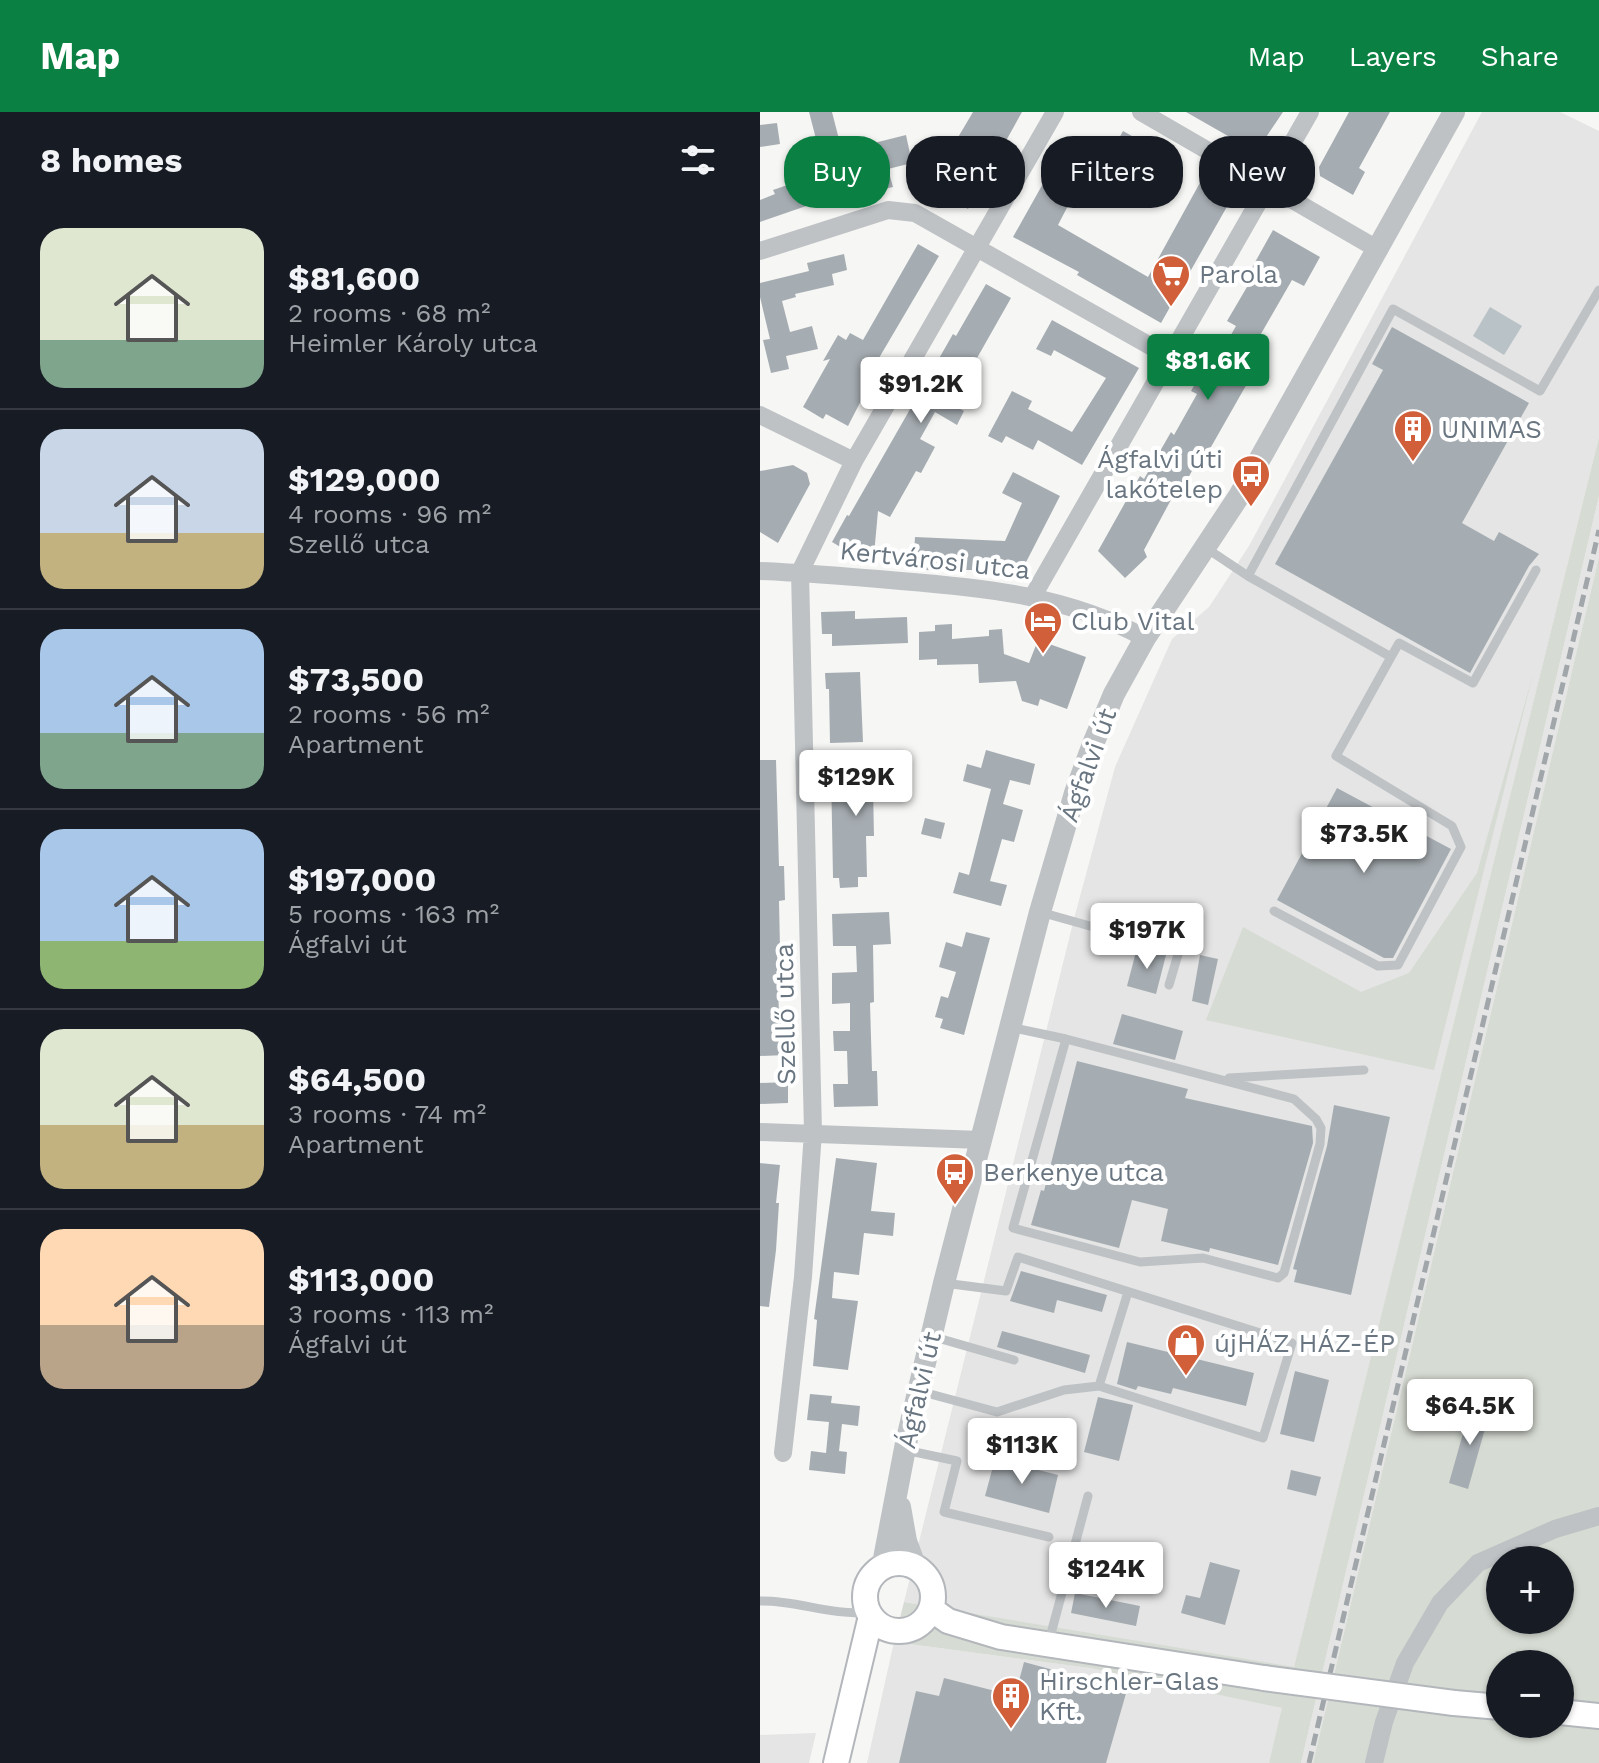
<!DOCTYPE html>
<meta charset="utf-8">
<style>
:root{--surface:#171b24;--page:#242831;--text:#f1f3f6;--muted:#9ea1a6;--line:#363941;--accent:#0b8043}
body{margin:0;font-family:"Work Sans",sans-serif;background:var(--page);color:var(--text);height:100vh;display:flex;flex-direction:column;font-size:30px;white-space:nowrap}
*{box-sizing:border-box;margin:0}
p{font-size:26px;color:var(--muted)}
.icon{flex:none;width:44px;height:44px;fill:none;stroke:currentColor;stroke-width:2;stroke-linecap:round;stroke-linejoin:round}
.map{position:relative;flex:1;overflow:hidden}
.drawer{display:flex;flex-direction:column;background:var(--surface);width:760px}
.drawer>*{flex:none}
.guide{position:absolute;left:24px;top:24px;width:694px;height:72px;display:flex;gap:16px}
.fabs{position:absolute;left:726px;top:1434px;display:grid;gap:16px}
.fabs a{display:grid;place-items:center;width:88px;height:88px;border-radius:50%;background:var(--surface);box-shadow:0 2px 6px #0004;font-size:40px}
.price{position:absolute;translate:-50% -68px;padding:0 18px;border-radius:8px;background:#fff;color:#222;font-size:26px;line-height:52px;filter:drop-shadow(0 2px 4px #0008)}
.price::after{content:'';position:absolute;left:50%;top:48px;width:24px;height:18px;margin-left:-12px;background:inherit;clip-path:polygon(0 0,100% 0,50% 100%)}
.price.active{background:var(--accent);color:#fff}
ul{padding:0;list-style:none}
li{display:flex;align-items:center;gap:24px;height:200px;padding:0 40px}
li+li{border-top:2px solid var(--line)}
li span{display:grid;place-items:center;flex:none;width:224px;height:160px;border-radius:24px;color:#555}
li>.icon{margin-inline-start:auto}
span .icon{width:96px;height:96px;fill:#fffc;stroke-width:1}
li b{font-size:34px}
h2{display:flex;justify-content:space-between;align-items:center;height:96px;padding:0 40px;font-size:34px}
.chip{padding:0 28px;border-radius:32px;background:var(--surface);box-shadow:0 2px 6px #0004;font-size:28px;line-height:72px}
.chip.active{background:var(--accent);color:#fff}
header{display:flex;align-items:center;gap:48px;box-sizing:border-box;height:112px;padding:0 40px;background:var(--accent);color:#fff}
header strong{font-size:38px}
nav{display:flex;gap:44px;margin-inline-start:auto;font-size:28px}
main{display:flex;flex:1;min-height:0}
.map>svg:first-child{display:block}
</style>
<header>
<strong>Map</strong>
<nav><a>Map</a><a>Layers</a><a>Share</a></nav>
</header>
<main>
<section class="drawer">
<h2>8 homes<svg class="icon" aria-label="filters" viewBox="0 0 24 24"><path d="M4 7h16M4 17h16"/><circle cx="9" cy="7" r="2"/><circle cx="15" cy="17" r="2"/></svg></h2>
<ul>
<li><span style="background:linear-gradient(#dfe7d0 70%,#7fa58c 0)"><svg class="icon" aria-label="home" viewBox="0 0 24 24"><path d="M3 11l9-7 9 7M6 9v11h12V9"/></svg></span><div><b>$81,600</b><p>2 rooms · 68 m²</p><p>Heimler Károly utca</p></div></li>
<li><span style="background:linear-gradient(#c9d6e8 65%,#c2b280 0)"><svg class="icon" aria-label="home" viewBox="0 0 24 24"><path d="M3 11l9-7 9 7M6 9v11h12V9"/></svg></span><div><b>$129,000</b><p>4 rooms · 96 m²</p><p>Szellő utca</p></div></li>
<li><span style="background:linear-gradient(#a9c7e8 65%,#7fa58c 0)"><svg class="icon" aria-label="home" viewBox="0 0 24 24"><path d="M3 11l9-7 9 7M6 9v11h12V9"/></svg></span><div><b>$73,500</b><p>2 rooms · 56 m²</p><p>Apartment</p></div></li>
<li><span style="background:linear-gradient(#a9c7e8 70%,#8fb573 0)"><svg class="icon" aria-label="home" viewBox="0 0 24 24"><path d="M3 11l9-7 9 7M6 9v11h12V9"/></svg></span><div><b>$197,000</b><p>5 rooms · 163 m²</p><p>Ágfalvi út</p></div></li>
<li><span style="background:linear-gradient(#dfe7d0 60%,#c2b280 0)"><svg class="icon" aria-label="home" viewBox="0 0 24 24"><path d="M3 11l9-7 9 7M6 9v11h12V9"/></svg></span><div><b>$64,500</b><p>3 rooms · 74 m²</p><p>Apartment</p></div></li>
<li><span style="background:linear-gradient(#ffd9b3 60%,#b9a48a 0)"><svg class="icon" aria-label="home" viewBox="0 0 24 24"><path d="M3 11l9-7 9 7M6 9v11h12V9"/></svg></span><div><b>$113,000</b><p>3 rooms · 113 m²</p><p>Ágfalvi út</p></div></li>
</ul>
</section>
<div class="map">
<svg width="839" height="1651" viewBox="0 0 839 1651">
<rect width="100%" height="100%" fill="#f6f6f4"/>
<path fill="#e4e5e4" d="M 722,0 L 800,0 L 839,19 L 839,325 L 534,1556 L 144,1490 L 315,803 L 355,655 L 412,527 L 449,495 L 489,434 Z
M 839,384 L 839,445 L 553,1651 L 541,1651 Z
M 134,1530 L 330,1556 L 523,1596 L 509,1651 L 107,1651 Z
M 56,1621 L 49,1651 L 0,1651 L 0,1623 Z"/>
<path fill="#d6dbd3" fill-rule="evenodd" d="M 839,325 L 839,384 L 541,1651 L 509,1651 L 522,1596 L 330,1556 L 134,1530 L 144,1490 L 534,1555 Z
M 839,445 L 839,1651 L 553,1651 ZM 740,1448 L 800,1448 L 800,1508 L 740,1508 ZM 740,1552 L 800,1552 L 800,1612 L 740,1612 Z
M 773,562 L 674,958 L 446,908 L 483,815 L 601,880 L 649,861 L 717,761 Z"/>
<path fill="#b9c2c7" d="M 730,195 L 762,214 L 744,243 L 713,224 Z"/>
<path fill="#a6adb2" d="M 49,0 L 72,0 L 82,39 L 146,23 L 152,51 L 128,57 L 133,75 L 52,92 L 0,110 L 0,88 L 15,82 L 13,78 L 59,62 L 55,47 L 61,46 Z
M 213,0 L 262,0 L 208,97 L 175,78 L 187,57 L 199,64 L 215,37 L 197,27 Z
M 426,0 L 523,0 L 496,40 Z
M 589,0 L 630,0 L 599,56 L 605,60 L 593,83 L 560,64 L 559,55 Z
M 17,11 L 20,32 L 0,35 L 0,13 Z
M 363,19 L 422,52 L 403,86 L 344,53 Z
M 299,43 L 327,57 L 298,113 L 388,165 L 442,67 L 473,84 L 401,211 L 317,163 L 319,160 L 253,125 Z
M 513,118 L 560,145 L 544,174 L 532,168 L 498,227 L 509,233 L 447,342 L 443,339 L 417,386 L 413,384 L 384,438 L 387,445 L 365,466 L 338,439 L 380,364 L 384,367 L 411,320 L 414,323 L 437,282 L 431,279 L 445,254 L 451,258 L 476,214 L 467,209 L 494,163 L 489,161 Z
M 158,132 L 179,144 L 119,246 L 122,248 L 88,314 L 66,302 L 63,307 L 43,295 L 70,247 L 63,249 L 78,223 L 86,228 L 90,221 L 103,228 Z
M 84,142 L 87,158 L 72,162 L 74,173 L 35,182 L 36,185 L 22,189 L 30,220 L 52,214 L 58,237 L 26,244 L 29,257 L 11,261 L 3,228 L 10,227 L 0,185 L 0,171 L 49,159 L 47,151 Z
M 226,172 L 251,186 L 191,292 L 204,299 L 197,313 L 175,300 L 160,327 L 175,335 L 161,361 L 156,359 L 130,405 L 118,399 L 114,443 L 92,442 L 72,430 L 87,403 L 89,404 L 193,222 L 196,224 Z
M 292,208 L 379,256 L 322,353 L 278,328 L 273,338 L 246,324 L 242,331 L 228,324 L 252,279 L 272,289 L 268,297 L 312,320 L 346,266 L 294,238 L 291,244 L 276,237 Z
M 632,215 L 769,291 L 702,411 L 734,429 L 739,420 L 779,442 L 769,454 L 710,561 L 515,452 L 623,258 L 612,252 Z
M 33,353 L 47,361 L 50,372 L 18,431 L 0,420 L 0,359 Z
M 253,360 L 300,384 L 262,458 L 153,458 L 155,425 L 245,429 L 262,391 L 242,381 Z
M 95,499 L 95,507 L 147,505 L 148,531 L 72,534 L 72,522 L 62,522 L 61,500 Z
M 192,512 L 192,527 L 229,524 L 229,518 L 242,517 L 244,542 L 269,551 L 278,528 L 326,545 L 307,597 L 280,587 L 278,594 L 262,589 L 256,569 L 219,571 L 218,552 L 177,553 L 177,547 L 159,548 L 159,520 L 175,519 L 175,513 Z
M 100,560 L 103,630 L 70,631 L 69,577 L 66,577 L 65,561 Z
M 226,638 L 275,652 L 270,673 L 250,668 L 243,692 L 263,698 L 254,730 L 242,727 L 230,769 L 247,773 L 241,794 L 193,781 L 199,760 L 209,763 L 231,677 L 203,669 L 207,652 L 221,656 Z
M 0,648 L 16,648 L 19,754 L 24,754 L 25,788 L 19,789 L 20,837 L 17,837 L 19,905 L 26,905 L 27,943 L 0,944 Z
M 141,656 L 142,676 L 113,677 L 114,724 L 106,724 L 107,765 L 98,765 L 98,775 L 80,776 L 79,766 L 73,766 L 71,658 Z
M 577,676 L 691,737 L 633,846 L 624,846 L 517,788 Z
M 165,706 L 185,711 L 181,727 L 161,722 Z
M 129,800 L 131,832 L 113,833 L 114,890 L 110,891 L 112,959 L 117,959 L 118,994 L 74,995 L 73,972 L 88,972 L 87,939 L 74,939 L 73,919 L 90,919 L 90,891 L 72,892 L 72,861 L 97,860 L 96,834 L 73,834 L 72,802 Z
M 206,820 L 230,826 L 204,923 L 180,916 L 183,907 L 175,905 L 181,884 L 188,886 L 196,860 L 179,855 L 186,830 L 202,835 Z
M 377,836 L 406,843 L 396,882 L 367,874 Z
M 440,843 L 458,847 L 448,893 L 432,889 Z
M 362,902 L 423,919 L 415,948 L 353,932 Z
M 317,949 L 428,977 L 425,986 L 552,1014 L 553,1031 L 518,1153 L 450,1136 L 449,1140 L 401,1129 L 408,1097 L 372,1088 L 359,1136 L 271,1113 L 281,1078 L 284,1079 Z
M 28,970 L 28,991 L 0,992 L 0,971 Z
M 574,993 L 630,1005 L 591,1183 L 534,1170 L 537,1158 L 533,1157 L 567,1034 Z
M 76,1046 L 117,1051 L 111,1099 L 135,1101 L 133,1124 L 104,1121 L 99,1163 L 74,1160 L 72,1186 L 98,1189 L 88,1258 L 53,1254 L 57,1208 L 54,1207 Z
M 0,1051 L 20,1053 L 16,1091 L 19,1091 L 16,1138 L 9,1195 L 0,1194 Z
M 261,1159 L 347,1183 L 342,1200 L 297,1188 L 294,1201 L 250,1189 Z
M 242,1219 L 330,1243 L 325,1261 L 237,1235 Z
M 367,1230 L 494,1261 L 486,1294 L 413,1276 L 411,1282 L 378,1274 L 376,1278 L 357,1272 Z
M 535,1259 L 569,1268 L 554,1330 L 520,1322 Z
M 50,1282 L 72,1284 L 71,1291 L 100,1294 L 98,1314 L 82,1312 L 79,1339 L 87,1340 L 85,1362 L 49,1358 L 51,1339 L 66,1341 L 69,1310 L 47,1308 Z
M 338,1285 L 373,1293 L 359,1349 L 324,1340 Z
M 711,1293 L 730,1299 L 708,1377 L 689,1371 Z
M 235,1347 L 298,1363 L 289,1401 L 225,1384 Z
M 531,1358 L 561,1365 L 556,1384 L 527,1377 Z
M 450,1450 L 480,1458 L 465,1513 L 421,1501 L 426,1483 L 440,1486 Z
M 315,1481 L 380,1494 L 376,1514 L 311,1501 Z
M 264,1550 L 367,1578 L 346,1651 L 139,1651 L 156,1579 L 179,1584 L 184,1566 L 255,1584 Z"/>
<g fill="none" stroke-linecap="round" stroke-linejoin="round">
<defs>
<path id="secondary" d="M105 1485a34 34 0 1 1 68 0a34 34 0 1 1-68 0Z
M 171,1497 L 188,1509 L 241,1525 L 504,1566
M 694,1591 L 740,1595
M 800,1600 L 839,1604
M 76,1651 L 111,1504"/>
</defs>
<use href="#secondary" stroke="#b3b7bb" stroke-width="28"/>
<path stroke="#bec2c5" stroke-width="9" d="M 446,436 L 488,464 L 631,545 L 639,531 L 713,571 L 776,458
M 488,464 L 633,197 L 780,279 L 839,178
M 514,799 L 618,854 L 638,853 L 701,735 L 692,714 L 576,644 L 631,545
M 280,800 L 419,839 L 409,873
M 250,915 L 306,927 L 534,987 L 556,1007 L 561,1016 L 560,1032 L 524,1161 L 518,1166 L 443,1146 L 380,1150 L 253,1116 L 306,927
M 469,966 L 604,958
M 171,1224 L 254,1248
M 339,1274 L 368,1180
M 159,1279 L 237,1300 L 304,1278 L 339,1274 L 503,1326 L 532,1231 L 258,1145 L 246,1179 L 184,1171
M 145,1338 L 197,1349 L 184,1400 L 289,1425
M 0,1489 C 37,1488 71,1504 108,1500
M 289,1529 L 328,1384"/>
<path stroke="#bec2c5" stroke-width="18" d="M 381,0 L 619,138
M 0,139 L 128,98 L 155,101 L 408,244
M 0,303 L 94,349
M 0,459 C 47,461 94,465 141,469 C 227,476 309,484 385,526
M 273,484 L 550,0
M 0,1020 L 221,1028
M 23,1341 L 43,1165 L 53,1020 L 40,460 L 94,349 L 295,0
M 614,1651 L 624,1610 L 645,1551 L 680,1491 L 718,1451 L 795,1417 L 839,1404"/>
<path stroke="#bec2c5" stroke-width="22" d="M 140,1395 L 146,1429 L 156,1456
M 122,1457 L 146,1331 L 184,1171 L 280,800 L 315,681 L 333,632 L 354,582 L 385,526 L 479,384 L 694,0"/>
<use href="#secondary" stroke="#fff" stroke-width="24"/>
<path stroke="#a0a6aa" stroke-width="5" stroke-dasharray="12 6" stroke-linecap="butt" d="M 549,1651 L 839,418"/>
<defs>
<path id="secondary-bridge" d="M 504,1566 L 694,1591"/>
</defs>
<use href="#secondary-bridge" stroke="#b3b7bb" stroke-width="28" stroke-linecap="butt"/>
<use href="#secondary-bridge" stroke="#fff" stroke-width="24"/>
</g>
<defs>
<symbol id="supermarket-pin" viewBox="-11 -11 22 30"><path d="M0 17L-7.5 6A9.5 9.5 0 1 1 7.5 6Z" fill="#d05f3a" stroke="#fff"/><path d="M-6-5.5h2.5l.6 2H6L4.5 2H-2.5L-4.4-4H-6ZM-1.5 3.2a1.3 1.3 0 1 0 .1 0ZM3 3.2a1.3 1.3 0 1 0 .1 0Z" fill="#fff"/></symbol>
<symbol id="building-pin" viewBox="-11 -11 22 30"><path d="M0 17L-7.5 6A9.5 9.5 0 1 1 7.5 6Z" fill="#d05f3a" stroke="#fff"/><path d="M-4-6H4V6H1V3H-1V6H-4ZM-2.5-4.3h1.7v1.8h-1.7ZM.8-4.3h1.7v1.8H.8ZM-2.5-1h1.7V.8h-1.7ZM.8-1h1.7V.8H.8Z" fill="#fff"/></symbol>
<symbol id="bus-pin" viewBox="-11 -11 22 30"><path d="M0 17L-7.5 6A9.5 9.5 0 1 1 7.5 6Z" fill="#d05f3a" stroke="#fff"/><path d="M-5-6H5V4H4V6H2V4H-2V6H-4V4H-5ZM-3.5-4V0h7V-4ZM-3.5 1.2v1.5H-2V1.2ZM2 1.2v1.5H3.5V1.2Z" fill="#fff"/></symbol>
<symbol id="hotel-pin" viewBox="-11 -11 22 30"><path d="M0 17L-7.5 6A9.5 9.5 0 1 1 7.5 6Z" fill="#d05f3a" stroke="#fff"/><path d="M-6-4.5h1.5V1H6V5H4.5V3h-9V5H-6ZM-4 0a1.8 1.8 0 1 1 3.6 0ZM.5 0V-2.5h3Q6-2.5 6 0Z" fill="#fff"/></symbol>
<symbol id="shop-pin" viewBox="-11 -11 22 30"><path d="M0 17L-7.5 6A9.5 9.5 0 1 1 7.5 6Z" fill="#d05f3a" stroke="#fff"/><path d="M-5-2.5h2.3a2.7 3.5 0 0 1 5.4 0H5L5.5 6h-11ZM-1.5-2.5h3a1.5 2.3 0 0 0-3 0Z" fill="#fff"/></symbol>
</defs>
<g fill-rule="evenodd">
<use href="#supermarket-pin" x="389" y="140" width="44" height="60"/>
<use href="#building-pin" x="631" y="295" width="44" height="60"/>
<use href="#bus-pin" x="469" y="340" width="44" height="60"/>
<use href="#hotel-pin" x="261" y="487" width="44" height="60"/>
<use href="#bus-pin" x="173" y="1038" width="44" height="60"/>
<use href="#shop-pin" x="404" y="1209" width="44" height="60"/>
<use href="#building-pin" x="229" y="1562" width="44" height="60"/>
</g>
<g text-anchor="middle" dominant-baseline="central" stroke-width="8" stroke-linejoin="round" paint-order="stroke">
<g font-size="26" fill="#697681" stroke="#fff" text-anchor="start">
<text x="439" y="162">Parola</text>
<text x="681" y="317">UNIMAS</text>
<text x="463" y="347" text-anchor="end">Ágfalvi úti<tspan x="463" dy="30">lakótelep</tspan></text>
<text x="311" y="509">Club Vital</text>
<text x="223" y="1060">Berkenye utca</text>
<text x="454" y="1231">újHÁZ HÁZ-ÉP</text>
<text x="279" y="1569">Hirschler-Glas<tspan x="279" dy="30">Kft.</tspan></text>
</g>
<g font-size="26" fill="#697681" stroke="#fff">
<text transform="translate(175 448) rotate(6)">Kertvárosi utca</text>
<text transform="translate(328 653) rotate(-70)">Ágfalvi út</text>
<text transform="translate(25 902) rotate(-91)">Szellő utca</text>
<text transform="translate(159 1278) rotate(-77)">Ágfalvi út</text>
</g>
</g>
</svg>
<div class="fabs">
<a>+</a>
<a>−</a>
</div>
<b class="price active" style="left:448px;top:290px">$81.6K</b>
<b class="price" style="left:161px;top:313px">$91.2K</b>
<b class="price" style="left:96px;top:706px">$129K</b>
<b class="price" style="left:604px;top:763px">$73.5K</b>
<b class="price" style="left:387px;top:859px">$197K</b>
<b class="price" style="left:710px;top:1335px">$64.5K</b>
<b class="price" style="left:262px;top:1374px">$113K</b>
<b class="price" style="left:346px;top:1498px">$124K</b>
<div class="guide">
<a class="chip active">Buy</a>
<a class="chip">Rent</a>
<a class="chip">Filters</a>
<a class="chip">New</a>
</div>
</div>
</main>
